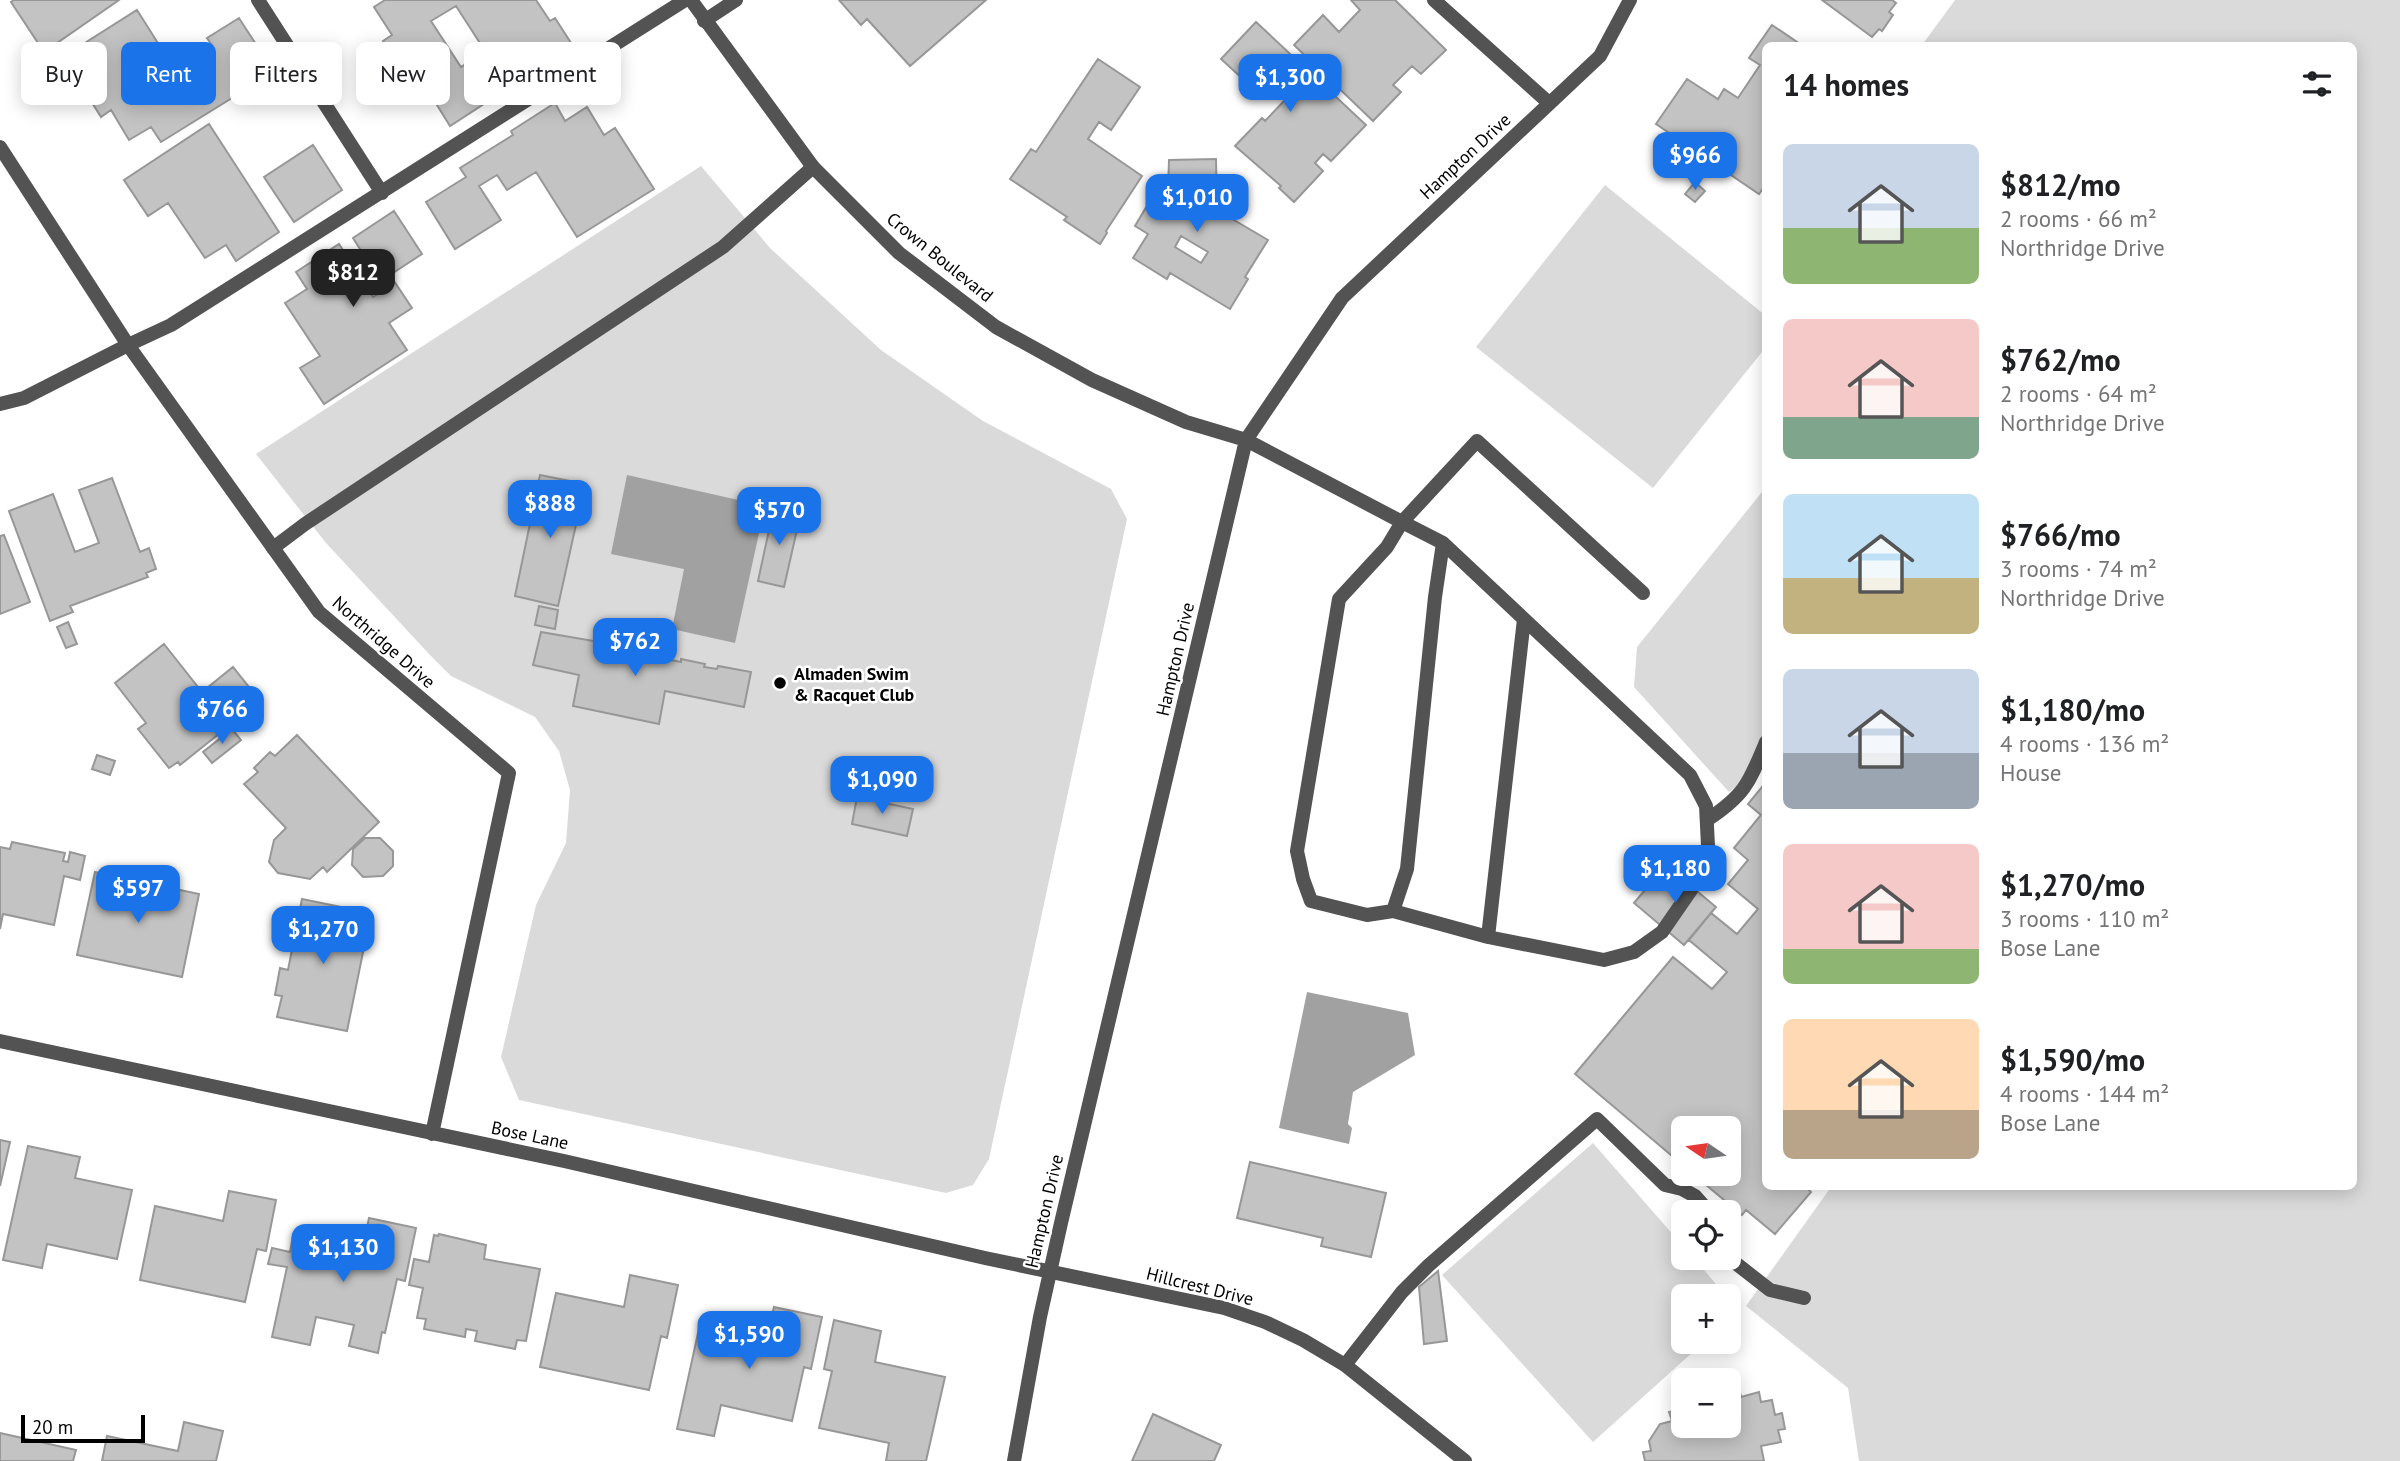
<!DOCTYPE html>
<meta charset="utf-8">
<style>
:root{--surface:#fff;--page:#f6f6f6;--text:#202124;--muted:#757577;--accent:#1a73e8}
body{margin:0;font-family:"PT Sans",sans-serif;background:var(--page);color:var(--text);height:100vh;display:flex;flex-direction:column;font-size:26px;white-space:nowrap}
*{box-sizing:border-box;margin:0}
p{font-size:23px;color:var(--muted)}
.icon{flex:none;width:38px;height:38px;fill:none;stroke:currentColor;stroke-width:2;stroke-linecap:round;stroke-linejoin:round}
.map{position:relative;flex:1;overflow:hidden}
.side{position:absolute;left:1762px;top:42px;width:595px;height:1148px;display:flex;flex-direction:column;background:var(--surface);border-radius:10px;box-shadow:0 4px 18px #0003}
.side>*{flex:none}
.top-card{position:absolute;left:21px;top:42px;width:665px;height:63px;display:flex;gap:14px}
.needle{width:46px;rotate:283deg}
.buttons{position:absolute;left:1671px;top:1116px;display:grid;gap:14px}
.buttons a{display:grid;place-items:center;width:70px;height:70px;border-radius:10px;background:var(--surface);box-shadow:0 4px 18px #0003;font-size:35px}
.scale{position:absolute;left:21px;bottom:18px;width:124px;box-sizing:border-box;padding-left:7px;border:4px solid #000;border-top:0;font-size:19px;line-height:24px;white-space:nowrap;color:#000;-webkit-text-stroke:5px #fff;paint-order:stroke}
.price{position:absolute;translate:-50% -60px;padding:0 16px;border-radius:14px;background:var(--accent);color:#fff;font-size:23px;line-height:46px;filter:drop-shadow(0 2px 4px #0008)}
.price::after{content:'';position:absolute;left:50%;top:42px;width:21px;height:16px;margin-left:-10px;background:inherit;clip-path:polygon(0 0,100% 0,50% 100%)}
.price.on{background:#222;color:#fff}
ul{padding:0;list-style:none}
li{display:flex;align-items:center;gap:21px;height:175px;padding:0 21px}
li span{display:grid;place-items:center;flex:none;width:196px;height:140px;border-radius:10px;color:#555}
li>.icon{margin-inline-start:auto}
span .icon{width:84px;height:84px;fill:#fffc;stroke-width:1}
li b{font-size:30px}
h2{display:flex;justify-content:space-between;align-items:center;height:84px;padding:0 21px;font-size:30px}
.tag{padding:0 24px;border-radius:10px;background:var(--surface);box-shadow:0 4px 18px #0003;font-size:24px;line-height:63px}
.tag.on{background:var(--accent);color:#fff}
.map>svg:first-child{display:block}
</style>
<div class="map">
<svg width="2400" height="1461" viewBox="0 0 2400 1461">
<rect width="100%" height="100%" fill="#fff"/>
<path fill="#dadada" d="M 1955,0 L 2400,0 L 2400,1461 L 1859,1461 L 1848,1388 L 1746,1306 L 1831,1187 L 2354,1186 L 2354,46 L 1922,45 Z
M 701,166 L 770,248 L 881,350 L 983,421 L 1111,489 L 1127,519 L 989,1159 L 973,1185 L 946,1193 L 519,1100 L 501,1057 L 536,905 L 566,843 L 570,790 L 559,751 L 535,717 L 451,676 L 430,655 L 326,543 L 256,454 Z
M 1605,185 L 1766,316 L 1766,347 L 1653,488 L 1476,347 Z
M 1766,487 L 1766,764 L 1729,792 L 1634,687 L 1637,647 Z
M 1593,1143 L 1683,1246 L 1684,1258 L 1694,1258 L 1727,1297 L 1684,1297 L 1684,1342 L 1704,1342 L 1593,1442 L 1442,1275 Z"/>
<path fill="#a1a1a1" d="M 627,475 L 765,506 L 735,643 L 672,629 L 684,569 L 611,554 Z
M 1307,992 L 1408,1013 L 1415,1055 L 1353,1092 L 1348,1124 L 1352,1128 L 1349,1144 L 1279,1128 Z"/>
<path fill="#c3c3c3" stroke="#979797" stroke-width="2" fill-rule="evenodd" d="M 14,0 L 119,0 L 44,52 L 11,2 Z
M 385,0 L 536,0 L 550,21 L 555,18 L 573,46 L 450,126 L 432,97 L 422,103 L 383,41 L 392,35 L 374,7 ZM 456,6 L 485,51 L 461,67 L 431,21 Z
M 839,0 L 986,0 L 910,66 L 867,19 L 861,25 Z
M 1351,0 L 1395,0 L 1446,50 L 1421,74 L 1412,66 L 1393,85 L 1401,92 L 1373,121 L 1294,45 L 1323,15 L 1339,32 L 1360,10 Z
M 1822,0 L 1892,0 L 1896,3 L 1889,12 L 1893,15 L 1882,31 L 1879,29 L 1872,37 Z
M 137,10 L 168,59 L 185,49 L 197,52 L 211,44 L 207,38 L 239,18 L 274,72 L 161,142 L 151,127 L 129,140 L 111,110 L 101,117 L 81,85 L 87,81 L 69,53 Z
M 1256,22 L 1366,125 L 1331,161 L 1323,154 L 1315,163 L 1323,171 L 1294,202 L 1279,188 L 1281,186 L 1235,146 L 1262,118 L 1265,121 L 1285,100 L 1266,81 L 1256,91 L 1221,59 Z
M 1772,25 L 1803,46 L 1766,46 L 1766,184 L 1759,194 L 1656,124 L 1687,79 L 1718,99 L 1724,89 L 1738,98 L 1760,65 L 1749,58 Z
M 1098,59 L 1140,87 L 1111,130 L 1099,122 L 1088,139 L 1142,176 L 1106,231 L 1107,233 L 1100,244 L 1064,220 L 1067,217 L 1010,179 L 1031,149 L 1036,152 Z
M 555,103 L 565,121 L 587,107 L 604,135 L 615,128 L 654,189 L 577,237 L 536,172 L 507,190 L 497,175 L 479,186 L 501,220 L 455,249 L 426,202 L 466,177 L 460,168 L 513,135 L 511,131 Z
M 209,124 L 279,232 L 236,261 L 226,245 L 205,258 L 168,203 L 148,216 L 124,180 Z
M 313,145 L 342,190 L 294,222 L 264,177 Z
M 1216,159 L 1217,210 L 1268,240 L 1245,277 L 1248,279 L 1230,309 L 1170,273 L 1167,279 L 1133,258 L 1148,234 L 1135,226 L 1160,184 L 1168,189 L 1169,160 ZM 1181,236 L 1208,252 L 1201,263 L 1175,247 Z
M 1695,182 L 1705,191 L 1695,202 L 1685,194 Z
M 394,211 L 422,254 L 390,275 L 412,308 L 389,323 L 407,350 L 324,404 L 300,368 L 320,356 L 285,303 L 307,289 L 296,272 L 339,244 L 373,297 L 388,288 L 384,280 L 381,282 L 353,238 Z
M 540,475 L 585,484 L 558,606 L 515,596 Z
M 112,478 L 140,552 L 149,548 L 156,569 L 146,573 L 148,577 L 70,606 L 73,612 L 50,621 L 9,511 L 53,494 L 75,552 L 99,543 L 79,490 Z
M 774,507 L 801,512 L 784,587 L 758,581 Z
M 4,535 L 30,602 L 0,614 L 0,536 Z
M 539,606 L 558,610 L 555,629 L 535,625 Z
M 68,622 L 77,644 L 66,648 L 57,627 Z
M 541,632 L 623,646 L 622,650 L 681,662 L 681,659 L 705,664 L 704,667 L 717,669 L 718,666 L 751,672 L 744,707 L 665,691 L 659,724 L 573,706 L 579,675 L 533,665 Z
M 164,644 L 202,692 L 233,667 L 260,701 L 180,765 L 178,762 L 169,768 L 138,729 L 146,723 L 115,683 Z
M 232,729 L 241,740 L 212,763 L 203,752 Z
M 297,735 L 379,822 L 327,872 L 323,867 L 310,879 L 278,873 L 269,862 L 274,840 L 286,828 L 244,784 L 258,772 L 254,768 L 270,752 L 275,756 Z
M 97,755 L 115,761 L 110,775 L 92,769 Z
M 1766,782 L 1766,1186 L 1805,1186 L 1811,1192 L 1775,1234 L 1746,1210 L 1742,1215 L 1693,1174 L 1729,1174 L 1729,1129 L 1684,1129 L 1684,1166 L 1575,1074 L 1673,957 L 1712,989 L 1727,972 L 1689,940 L 1711,913 L 1737,934 L 1758,909 L 1728,884 L 1748,860 L 1734,848 L 1761,815 L 1748,804 Z
M 857,797 L 913,809 L 907,836 L 852,824 Z
M 365,838 L 380,838 L 393,851 L 393,866 L 383,876 L 363,877 L 352,865 L 353,849 Z
M 12,842 L 65,853 L 63,861 L 68,862 L 70,852 L 85,856 L 80,880 L 64,876 L 54,925 L 3,914 L 0,929 L 0,847 L 10,849 Z
M 1666,865 L 1716,907 L 1684,945 L 1634,903 Z
M 95,872 L 199,894 L 182,977 L 77,955 Z
M 302,899 L 371,913 L 347,1031 L 277,1017 L 282,996 L 275,995 L 280,968 L 288,970 Z
M 0,1140 L 10,1142 L 0,1186 Z
M 28,1146 L 80,1157 L 75,1178 L 132,1190 L 117,1259 L 47,1244 L 42,1268 L 3,1260 Z
M 1250,1162 L 1386,1193 L 1371,1257 L 1321,1246 L 1323,1238 L 1237,1218 Z
M 229,1191 L 276,1200 L 266,1251 L 257,1249 L 245,1302 L 140,1280 L 155,1206 L 223,1221 Z
M 369,1218 L 416,1228 L 405,1281 L 397,1279 L 385,1333 L 382,1332 L 378,1353 L 349,1346 L 354,1325 L 316,1317 L 310,1345 L 272,1337 L 287,1267 L 268,1264 L 272,1248 L 290,1252 L 293,1236 L 362,1251 Z
M 439,1234 L 486,1245 L 484,1259 L 540,1269 L 526,1341 L 517,1340 L 515,1349 L 475,1341 L 477,1331 L 466,1329 L 465,1337 L 424,1329 L 426,1319 L 417,1318 L 423,1288 L 409,1285 L 414,1259 L 429,1262 L 434,1235 L 438,1236 Z
M 1438,1271 L 1447,1341 L 1424,1344 L 1419,1287 Z
M 630,1275 L 678,1285 L 667,1338 L 661,1336 L 649,1390 L 540,1367 L 556,1293 L 624,1307 Z
M 774,1307 L 822,1317 L 811,1369 L 804,1367 L 792,1421 L 721,1405 L 714,1436 L 677,1429 L 700,1324 L 767,1338 Z
M 834,1320 L 881,1331 L 875,1362 L 945,1377 L 926,1461 L 886,1461 L 889,1443 L 819,1428 L 832,1371 L 824,1369 Z
M 1738,1383 L 1741,1397 L 1759,1392 L 1761,1402 L 1772,1400 L 1775,1415 L 1782,1413 L 1785,1429 L 1778,1430 L 1781,1442 L 1761,1446 L 1764,1461 L 1645,1461 L 1643,1452 L 1651,1451 L 1649,1441 L 1660,1424 L 1672,1421 L 1669,1412 L 1684,1409 L 1684,1426 L 1729,1426 L 1729,1385 Z
M 1153,1414 L 1221,1445 L 1214,1461 L 1132,1461 Z
M 184,1422 L 223,1431 L 216,1461 L 102,1461 L 107,1436 L 178,1451 Z
M 0,1433 L 76,1450 L 73,1461 L 0,1461 Z"/>
<g fill="none" stroke-linecap="round" stroke-linejoin="round">
<path stroke="#535353" stroke-width="14" d="M 258,0 L 382,193
M 1434,0 L 1549,103
M 704,21 L 736,0
M 128,345 L 171,325 L 685,0
M 1246,440 L 1402,522 L 1477,441 L 1643,593
M 273,548 L 305,524 L 723,247 L 813,167
M 1707,820 C 1745,795 1749,783 1766,742
M 1393,911 L 1488,937 L 1604,960 L 1634,952 L 1662,932 L 1691,890 L 1708,846 L 1706,806 L 1690,775 L 1443,543 L 1402,522 L 1387,547 L 1339,599 L 1297,851 L 1303,879 L 1311,901 L 1367,915 L 1393,911 L 1407,869 L 1435,597 L 1443,543
M 1488,937 L 1524,619
M 1729,1258 L 1770,1290 L 1804,1298
M 1345,1365 L 1402,1292 L 1429,1265 L 1597,1119 L 1665,1185 L 1682,1189 L 1695,1196 L 1710,1213"/>
<path stroke="#535353" stroke-width="14" d="M 691,0 L 813,167 L 899,253 L 996,327 L 1092,380 L 1186,422 L 1246,440
M 0,147 L 128,345 L 319,612 L 509,773 L 432,1134
M 0,404 L 24,398 L 128,345
M 0,1041 L 564,1161 L 985,1258 L 1224,1308 L 1265,1322 L 1303,1340 L 1345,1365 L 1465,1461
M 1014,1461 L 1040,1317 L 1061,1223 L 1246,440 L 1342,298 L 1600,56 L 1630,0"/>
</g>
<circle fill="#000" stroke="#fff" stroke-width="2.5" cx="780" cy="683" r="7"/>
<g text-anchor="middle" dominant-baseline="central" stroke-width="5" stroke-linejoin="round" paint-order="stroke">
<g font-size="18" fill="#000" stroke="#fff">
<text transform="translate(1465 156) rotate(-43)">Hampton Drive</text>
<text transform="translate(940 257) rotate(39)">Crown Boulevard</text>
<text transform="translate(384 642) rotate(41)">Northridge Drive</text>
<text transform="translate(1175 659) rotate(-77)">Hampton Drive</text>
<text transform="translate(530 1135) rotate(12)">Bose Lane</text>
<text transform="translate(1044 1211) rotate(-77)">Hampton Drive</text>
<text transform="translate(1200 1286) rotate(14)">Hillcrest Drive</text>
</g>
<g font-size="18" font-weight="bold" fill="#000" stroke="#fff" text-anchor="start">
<text x="794" y="673">Almaden Swim<tspan x="794" dy="21">&amp; Racquet Club</tspan></text>
</g>
</g>
</svg>
<div class="buttons">
<a><svg class="needle" viewBox="-14 -14 28 28"><path d="M0-13l5 13h-10z" fill="#e53935"/><path d="M0 13l5-13h-10z" fill="#757577"/></svg></a>
<a><svg class="icon" aria-label="locate" viewBox="0 0 24 24"><circle cx="12" cy="12" r="6"/><path d="M12 2v4M12 18v4M2 12h4M18 12h4"/></svg></a>
<a>+</a>
<a>−</a>
</div>
<div class="scale">20 m</div>
<b class="price" style="left:1290px;top:114px">$1,300</b>
<b class="price" style="left:1695px;top:192px">$966</b>
<b class="price" style="left:1197px;top:234px">$1,010</b>
<b class="price on" style="left:353px;top:309px">$812</b>
<b class="price" style="left:550px;top:540px">$888</b>
<b class="price" style="left:779px;top:547px">$570</b>
<b class="price" style="left:635px;top:678px">$762</b>
<b class="price" style="left:222px;top:746px">$766</b>
<b class="price" style="left:882px;top:816px">$1,090</b>
<b class="price" style="left:1675px;top:905px">$1,180</b>
<b class="price" style="left:138px;top:925px">$597</b>
<b class="price" style="left:323px;top:966px">$1,270</b>
<b class="price" style="left:343px;top:1284px">$1,130</b>
<b class="price" style="left:749px;top:1371px">$1,590</b>
<div class="top-card">
<a class="tag">Buy</a>
<a class="tag on">Rent</a>
<a class="tag">Filters</a>
<a class="tag">New</a>
<a class="tag">Apartment</a>
</div>
<section class="side">
<h2>14 homes<svg class="icon" aria-label="filters" viewBox="0 0 24 24"><path d="M4 7h16M4 17h16"/><circle cx="9" cy="7" r="2"/><circle cx="15" cy="17" r="2"/></svg></h2>
<ul>
<li><span style="background:linear-gradient(#c9d6e8 60%,#8fb573 0)"><svg class="icon" aria-label="home" viewBox="0 0 24 24"><path d="M3 11l9-7 9 7M6 9v11h12V9"/></svg></span><div><b>$812/mo</b><p>2 rooms · 66 m²</p><p>Northridge Drive</p></div></li>
<li><span style="background:linear-gradient(#f6c9c9 70%,#7fa58c 0)"><svg class="icon" aria-label="home" viewBox="0 0 24 24"><path d="M3 11l9-7 9 7M6 9v11h12V9"/></svg></span><div><b>$762/mo</b><p>2 rooms · 64 m²</p><p>Northridge Drive</p></div></li>
<li><span style="background:linear-gradient(#bfe0f5 60%,#c2b280 0)"><svg class="icon" aria-label="home" viewBox="0 0 24 24"><path d="M3 11l9-7 9 7M6 9v11h12V9"/></svg></span><div><b>$766/mo</b><p>3 rooms · 74 m²</p><p>Northridge Drive</p></div></li>
<li><span style="background:linear-gradient(#c9d6e8 60%,#9aa5b1 0)"><svg class="icon" aria-label="home" viewBox="0 0 24 24"><path d="M3 11l9-7 9 7M6 9v11h12V9"/></svg></span><div><b>$1,180/mo</b><p>4 rooms · 136 m²</p><p>House</p></div></li>
<li><span style="background:linear-gradient(#f6c9c9 75%,#8fb573 0)"><svg class="icon" aria-label="home" viewBox="0 0 24 24"><path d="M3 11l9-7 9 7M6 9v11h12V9"/></svg></span><div><b>$1,270/mo</b><p>3 rooms · 110 m²</p><p>Bose Lane</p></div></li>
<li><span style="background:linear-gradient(#ffd9b3 65%,#b9a48a 0)"><svg class="icon" aria-label="home" viewBox="0 0 24 24"><path d="M3 11l9-7 9 7M6 9v11h12V9"/></svg></span><div><b>$1,590/mo</b><p>4 rooms · 144 m²</p><p>Bose Lane</p></div></li>
</ul>
</section>
</div>
